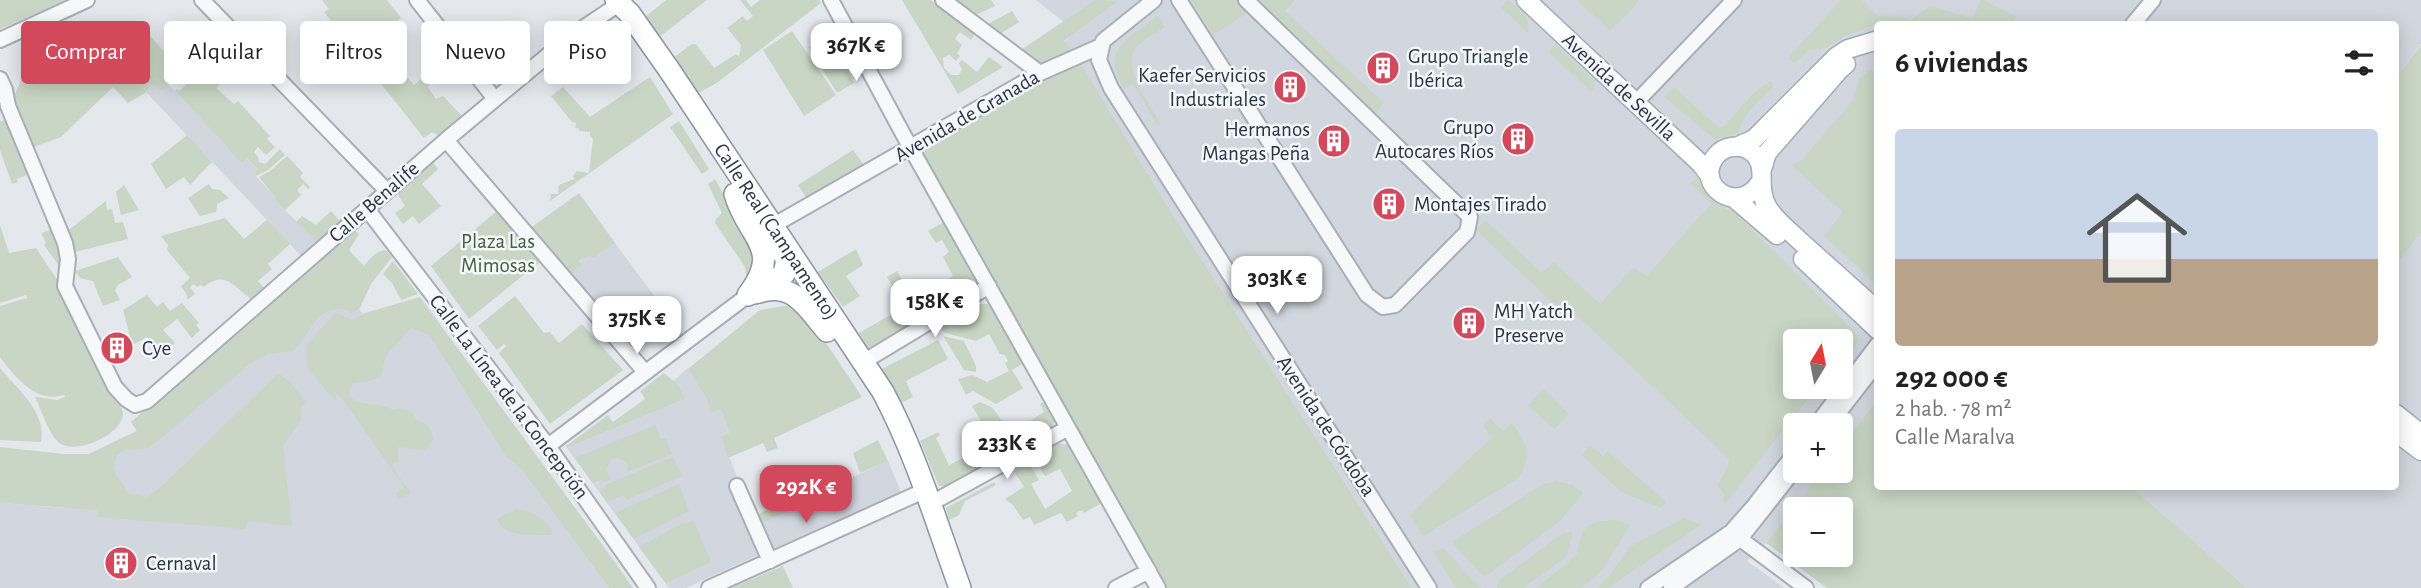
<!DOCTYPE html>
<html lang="es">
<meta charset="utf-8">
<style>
:root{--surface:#fff;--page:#f2f2f2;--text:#222;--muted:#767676;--accent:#d1495b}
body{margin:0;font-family:"Alegreya Sans",sans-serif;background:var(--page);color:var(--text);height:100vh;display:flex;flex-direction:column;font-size:26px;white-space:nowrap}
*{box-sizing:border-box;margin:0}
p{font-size:23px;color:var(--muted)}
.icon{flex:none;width:38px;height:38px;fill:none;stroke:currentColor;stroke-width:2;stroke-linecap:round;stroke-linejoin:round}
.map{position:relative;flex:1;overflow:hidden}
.side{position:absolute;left:1874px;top:21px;width:525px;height:469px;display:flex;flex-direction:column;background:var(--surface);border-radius:7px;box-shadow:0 4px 18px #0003}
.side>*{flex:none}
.guide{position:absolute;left:21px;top:21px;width:665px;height:63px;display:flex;gap:14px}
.needle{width:46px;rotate:10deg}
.tools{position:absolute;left:1783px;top:329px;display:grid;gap:14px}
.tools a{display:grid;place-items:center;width:70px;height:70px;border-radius:7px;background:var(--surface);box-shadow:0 4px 18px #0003;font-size:35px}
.price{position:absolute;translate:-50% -60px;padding:0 16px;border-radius:14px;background:#fff;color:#222;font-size:23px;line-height:46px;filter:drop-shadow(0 2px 4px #0008)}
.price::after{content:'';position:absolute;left:50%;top:42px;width:21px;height:16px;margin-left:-10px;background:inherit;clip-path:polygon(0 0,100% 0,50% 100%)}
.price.selected{background:var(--accent);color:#fff}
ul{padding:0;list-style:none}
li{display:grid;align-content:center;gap:14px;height:371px;padding:0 21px}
li span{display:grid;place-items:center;height:217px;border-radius:7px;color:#555}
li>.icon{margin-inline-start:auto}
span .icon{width:126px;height:126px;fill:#fffc;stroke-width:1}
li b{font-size:30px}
h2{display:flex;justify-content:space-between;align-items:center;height:84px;padding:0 21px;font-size:30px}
.chip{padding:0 24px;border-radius:7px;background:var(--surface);box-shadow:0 4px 18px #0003;font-size:24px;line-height:63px}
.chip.selected{background:var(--accent);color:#fff}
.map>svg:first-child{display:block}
</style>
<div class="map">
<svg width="2421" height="588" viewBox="0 0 2421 588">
<rect width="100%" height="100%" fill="#e4e7ec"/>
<path fill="#d2d6de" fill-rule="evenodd" d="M 1036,0 L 2421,0 L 2421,44 L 2396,77 L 2396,24 L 1878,24 L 1878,399 L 1841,447 L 1841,425 L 1796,425 L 1796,471 L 1822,471 L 1766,543 L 1747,561 L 1784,588 L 1412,588 L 1173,215 L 1072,50 L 1064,42 L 1076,31 L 1069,20 L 1064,22 ZM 1796,341 L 1841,341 L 1841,387 L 1796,387 Z
M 153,84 L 161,92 L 168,84 L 174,91 L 177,89 L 180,91 L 178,94 L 242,162 L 247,158 L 258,169 L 254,174 L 275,197 L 274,199 L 318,243 L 302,257 L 146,92 Z
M 2421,233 L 2421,588 L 2247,588 L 2132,487 L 2396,486 L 2396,265 Z
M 342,243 L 359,309 L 363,314 L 403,303 L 418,329 L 429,335 L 506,457 L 521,469 L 609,588 L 0,588 L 0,503 L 63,508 L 89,454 L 137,431 L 131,422 Z
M 615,243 L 670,317 L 634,345 L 571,273 L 581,265 L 579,262 L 590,254 L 593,258 Z
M 688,368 L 707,399 L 711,413 L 719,410 L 723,413 L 729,434 L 721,438 L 739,481 L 762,553 L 686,588 L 669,588 L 567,448 L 685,399 L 680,387 L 672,382 Z
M 888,461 L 901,492 L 771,550 L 760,524 L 805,505 L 803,500 Z"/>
<path fill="#c9d6c5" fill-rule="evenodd" d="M 0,0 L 66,0 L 0,29 Z
M 322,0 L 387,0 L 401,18 L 386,30 L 394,40 L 390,44 L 397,51 L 393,50 L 388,54 L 391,59 L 391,65 L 397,66 L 414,85 L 431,71 L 437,77 L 428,87 L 436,99 L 443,96 L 464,118 L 441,137 L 432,132 L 424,138 L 324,12 L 329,9 Z
M 666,0 L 707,0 L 658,38 L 644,18 Z
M 740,0 L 746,0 L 751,7 L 760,0 L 819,0 L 821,3 L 718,82 L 697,94 L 674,57 L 692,44 L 696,44 L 714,68 L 736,54 L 739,57 L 741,45 L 727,28 L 743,16 L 747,21 L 753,16 Z
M 902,0 L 931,0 L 976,33 L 971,40 L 960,32 L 955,39 L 962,45 L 957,53 L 960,56 L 956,61 L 949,55 L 943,58 L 944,68 L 951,75 L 959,75 L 962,70 L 959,63 L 962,60 L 977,72 L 989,57 L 1003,67 L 958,94 Z
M 957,0 L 991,0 L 995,6 L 976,15 Z
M 1095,0 L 1118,1 L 1064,41 L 1072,50 C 1061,58 1051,62 1038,63 L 1021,50 Z
M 1191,0 L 1238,0 L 1250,11 L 1213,35 Z
M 1257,0 L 1295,0 L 1285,11 L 1384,103 L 1375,113 Z
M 1508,0 L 1526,16 L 1529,30 L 1527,32 L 1501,7 Z
M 1577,0 L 1640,0 L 1610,31 Z
M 1841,0 L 1862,0 L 1878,16 L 1901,17 L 1910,20 L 1931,6 L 1973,19 L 1980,0 L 1983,0 L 2017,17 L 2011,24 L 1878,24 L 1844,36 L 1826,48 L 1809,50 L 1794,63 L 1788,58 Z
M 1012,11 L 1019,22 L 1000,34 L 988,24 Z
M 1158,16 L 1165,27 C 1156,33 1139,41 1134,51 C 1124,71 1151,107 1161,124 L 1158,126 L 1133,84 L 1124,88 C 1099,50 1130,37 1158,16 Z
M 140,25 L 182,71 L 161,92 L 153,84 L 145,93 L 128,103 L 113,87 L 61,137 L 31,148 L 11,103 L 22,78 L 36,70 L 38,75 L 49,70 L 47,65 L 63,59 L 75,47 L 83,56 L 103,60 L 105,58 L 88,51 L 99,41 L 110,53 Z
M 792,31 L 836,95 L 804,116 L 763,50 Z
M 827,36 L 854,83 L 837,93 L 809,47 Z
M 1555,44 L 1594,81 L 1593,90 L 1591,92 L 1549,52 Z
M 2421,45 L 2421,233 L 2396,265 L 2396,77 Z
M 1076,56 L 1173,215 L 1412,588 L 1158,588 L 912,148 Z
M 1878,68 L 1878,286 L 1824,236 L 1843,212 L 1792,166 L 1802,160 L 1853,100 L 1858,80 L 1867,72 Z
M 197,74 L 205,82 L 212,76 L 220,84 L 216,88 L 234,104 L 238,101 L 270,136 L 267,139 L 275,147 L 266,155 L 258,147 L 254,152 L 258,157 L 259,162 L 265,164 L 280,149 L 285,155 L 268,170 L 256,176 L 254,174 L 258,169 L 247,158 L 242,163 L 177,93 Z
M 650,77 L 673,114 L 550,201 L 551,194 L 558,194 L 559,185 L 574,179 L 573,176 L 577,171 L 589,173 L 593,139 L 590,135 L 590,132 L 579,131 L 579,128 L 575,128 L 576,123 L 572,122 L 551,96 L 563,87 L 590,117 Z
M 1768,82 L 1772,82 L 1773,87 L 1746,115 L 1738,133 L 1716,140 L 1664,97 L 1674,87 L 1719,128 L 1724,126 L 1755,92 Z
M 6,120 L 29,174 L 17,179 L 18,182 L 12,184 L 0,150 L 0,121 Z
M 679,121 L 709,169 L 702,174 L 670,127 Z
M 187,135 L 212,162 L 190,185 L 184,177 L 166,189 L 151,164 Z
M 853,150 L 864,165 L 806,197 L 798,185 Z
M 287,156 L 303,173 L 300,177 L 310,187 L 308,189 L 303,184 L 297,190 L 301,195 L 285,210 L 274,199 L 275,197 L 259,177 L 270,171 Z
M 432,161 L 438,169 L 422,184 L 441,206 L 419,224 L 413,216 L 403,224 L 395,213 L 405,206 L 396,192 Z
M 1698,178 C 1704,199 1719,205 1736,214 L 1855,332 L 1859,340 L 1854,348 L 1841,358 L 1841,341 L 1796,341 L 1796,387 L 1817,387 L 1726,503 L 1722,500 L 1725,495 L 1717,486 L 1728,467 L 1729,459 L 1563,302 L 1557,307 L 1476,230 L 1485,220 L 1542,273 L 1554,262 L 1600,304 L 1634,267 L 1647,276 L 1711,204 L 1690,183 Z
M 715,179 L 756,255 L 747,281 L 745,267 L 715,223 L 716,219 L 722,213 L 708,184 Z
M 209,184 L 212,189 L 220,190 L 229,198 L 217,204 L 216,212 L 200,216 L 188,198 Z
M 124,185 L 139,210 L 121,215 L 116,192 Z
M 579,193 L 615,243 L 593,258 L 590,255 L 579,261 L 582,265 L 571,273 L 532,227 Z
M 106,201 L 107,210 L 112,209 L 115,223 L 123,222 L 128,239 L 74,252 L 66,232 Z
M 503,206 L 547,256 L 469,319 L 431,266 Z
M 331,211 L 339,220 L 345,215 L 348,217 L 318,243 L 296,222 L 302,216 L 316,225 Z
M 225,218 L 244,239 L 267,220 L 290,244 L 268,264 L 272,269 L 258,281 L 265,289 L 252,300 C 235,288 225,269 204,287 L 201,285 L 197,287 L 194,284 L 190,287 L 195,294 L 187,300 L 187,295 L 181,286 L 190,278 L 167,250 L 168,245 L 161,236 Z
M 944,222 L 975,280 L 971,288 L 931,311 L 921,295 L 953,276 L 943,257 L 949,252 L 942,240 L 936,243 L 928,231 Z
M 0,225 L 9,253 L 36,248 L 62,287 L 118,399 C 119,403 123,410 123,414 C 122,435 77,454 61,444 C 48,435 42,410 35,397 L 57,400 L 65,397 L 64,395 C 36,404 15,377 0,357 L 0,306 L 27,298 L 26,295 L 0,303 Z
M 54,229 L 63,253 L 59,266 L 44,245 L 46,243 L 41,233 Z
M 355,231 L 359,234 L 349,250 L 364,266 C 371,258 374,252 386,250 L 392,257 L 371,284 L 360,308 L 351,313 L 348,310 C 317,303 311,333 293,351 L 268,354 L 251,363 L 149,448 L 126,450 L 116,456 L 113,469 L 129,494 L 148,497 L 163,485 L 275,376 L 281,375 L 289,381 L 306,402 L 300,410 L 301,420 L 283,446 L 292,526 L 248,521 L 245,529 L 98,517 L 97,510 L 0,503 L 0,447 L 63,454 L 89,454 L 137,431 L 131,422 Z
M 856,249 L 863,265 L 846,276 L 860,296 L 843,307 L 818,272 Z
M 118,257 L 132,277 L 118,285 L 115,290 L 120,300 L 103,306 L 93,281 L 80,278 L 75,271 Z
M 393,261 L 418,294 L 401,300 L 392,283 L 383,274 Z
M 897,271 L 923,316 L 868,348 L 859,333 L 904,307 L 887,277 Z
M 147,295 L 157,307 L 163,302 L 170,311 L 182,303 L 199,323 L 196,325 L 200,330 L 192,338 L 177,319 L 163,330 L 175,343 L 159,355 L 147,337 L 132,345 L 128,337 L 130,336 L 123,310 Z
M 515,296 L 544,333 L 550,332 L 559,343 L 582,324 L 623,370 L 550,424 L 499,353 L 506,346 L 504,344 L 497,350 L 478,326 Z
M 420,297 L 612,558 L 633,588 L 609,588 L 521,469 L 506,457 L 429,335 L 411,328 C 406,332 404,337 400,341 C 384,358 386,351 381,376 C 377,378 374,380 370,381 C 358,383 349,380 349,396 C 361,408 379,401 393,410 L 400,408 L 412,412 L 416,420 C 427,423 432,428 433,440 L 425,450 L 398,447 L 398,463 L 393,464 L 392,467 L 411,493 L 400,499 L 395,494 L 404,487 L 341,397 L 336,394 L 336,400 L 332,397 L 308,369 L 306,345 L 335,313 L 353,320 L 365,313 Z
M 980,304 L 988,304 L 994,310 L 1024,363 L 1012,370 L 1023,388 L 996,404 L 973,391 L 966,395 L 958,379 L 972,375 L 987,382 L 1009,371 L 1005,363 L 1008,361 L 1005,355 L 1000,354 L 989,334 L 976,341 L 946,333 L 939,327 Z
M 790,305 L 793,306 L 822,337 L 862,397 L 774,438 L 778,448 L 767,452 L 763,443 L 728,458 L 721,437 L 729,433 L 723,413 L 719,410 L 711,413 L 707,399 L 688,369 L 760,310 Z
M 943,336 L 964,341 L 976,366 L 976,372 L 964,370 Z
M 938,340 L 948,359 L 906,381 L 913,397 L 901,403 L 882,369 Z
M 0,368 C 17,389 47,412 41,442 L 0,440 Z
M 664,373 L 680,387 L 685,399 L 567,448 L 566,446 L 608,415 L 613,422 L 645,399 L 640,391 Z
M 1543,389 L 1569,414 L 1554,429 L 1528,405 Z
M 1878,399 L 1878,486 L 2132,487 L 2247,588 L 1827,588 L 1766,543 L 1822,471 L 1841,471 L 1841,447 ZM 1841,509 L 1841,555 L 1796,555 L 1796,509 Z
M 1045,401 L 1055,421 L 1052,428 L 1036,437 L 1028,422 L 1044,412 L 1040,404 Z
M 980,402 L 993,408 L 1005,425 L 1023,428 L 1030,440 L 1002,456 L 972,406 Z
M 1490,418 L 1503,431 L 1511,423 C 1528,441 1533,459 1517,479 L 1425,535 L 1422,535 L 1410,515 L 1492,437 L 1483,427 Z
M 655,425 L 661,439 L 666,438 L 672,454 L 627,472 L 628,465 C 623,459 618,457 611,459 L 606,469 L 611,479 L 604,482 L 602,479 L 593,483 L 575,458 Z
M 938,432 L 940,435 L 936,438 L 949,465 L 981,449 L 988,463 L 947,486 L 939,486 L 920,441 Z
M 878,440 L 888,461 L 860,473 L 853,453 Z
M 1059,443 L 1068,445 L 1072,449 L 1102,503 L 1084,513 L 1082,510 L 1076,513 L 1078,516 L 1067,522 L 1061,513 L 1034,525 L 1030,517 L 1023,520 L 1013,505 L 1005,499 L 1024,487 L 1014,471 L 1028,462 L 1039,480 L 1031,484 L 1045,509 L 1072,491 L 1060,469 L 1045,476 L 1034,458 Z
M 1590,445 L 1603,456 L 1608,451 L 1666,502 L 1661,508 L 1621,492 L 1582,455 Z
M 673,457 L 682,476 L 626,500 L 623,495 L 607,502 L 599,491 L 606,488 L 605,485 Z
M 1556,481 L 1573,485 L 1583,493 L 1582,495 L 1561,520 L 1486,576 L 1480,573 L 1452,542 L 1542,485 Z
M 994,482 L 996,485 L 965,501 L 959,515 L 949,520 L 946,508 Z
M 679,484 L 689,511 L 634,539 L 615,513 Z
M 778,503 L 781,510 L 787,507 L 790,511 L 760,524 L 756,516 Z
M 516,509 C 532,511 542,518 553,530 L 551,535 C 534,535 503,538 497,519 Z
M 1684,518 L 1701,525 L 1608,588 L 1597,588 L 1610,575 L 1629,547 Z
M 1615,520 L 1630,525 L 1609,560 L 1600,572 L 1581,588 L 1536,588 L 1577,555 C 1581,527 1586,521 1615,520 Z
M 694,521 L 711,562 L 666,583 L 639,547 L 679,525 Z
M 1573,532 L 1568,552 L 1565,558 L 1523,588 L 1497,588 L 1499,580 L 1563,533 Z
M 1443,548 L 1481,588 L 1456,588 L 1435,554 L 1435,551 Z
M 783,566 L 793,588 L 731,588 Z"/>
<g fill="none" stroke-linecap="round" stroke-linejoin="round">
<defs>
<path id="minor" d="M 202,0 L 387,191
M 417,0 L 495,99
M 831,0 L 903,134 L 1158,588
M 943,0 L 1040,73
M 1154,0 L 1103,41 L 1099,60 L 1111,88 L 1429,588
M 1179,0 L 1367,295 L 1383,307 L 1395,305 L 1467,232 L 1470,217 L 1246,0
M 2133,24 L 2153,0
M 0,40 L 87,0
M 0,79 L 5,90 L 8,106 L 65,243 L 68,259 L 65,286 L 115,387 L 126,399 L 135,405 L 147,401 L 446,140 L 571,36 L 619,4
M 1643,95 L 1734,0
M 446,140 L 645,372
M 367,209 L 548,446 L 648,588
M 774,225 L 1040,73 L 1101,46
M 863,362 L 989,286
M 1816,425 L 1878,344
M 1829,425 L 1878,362
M 548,446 L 747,296
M 737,486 L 770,561
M 930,504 L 1068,428
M 1735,535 L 1806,588
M 709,588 L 917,494
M 1116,588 L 1149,571
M 1648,588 L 1731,532 L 1753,507 L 1796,452
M 1671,588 L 1740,539 L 1796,468"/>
<path id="major" d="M 1526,0 L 1701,164 L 1710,176
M 1736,147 L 1754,139 L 1836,57 L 1848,49 L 1878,40
M 1762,169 L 1767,153 L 1840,69 L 1846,64
M 1759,184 C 1737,216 1694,185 1715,157 C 1724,145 1741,143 1753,153 C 1769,166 1755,187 1768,208 C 1776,221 1790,231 1801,242 C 1827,265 1852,288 1878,311
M 1735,199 L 1777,235
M 1803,259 L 1878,330
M 2396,414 L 2421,434
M 2396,432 L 2421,451"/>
<g id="highway">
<path id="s1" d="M 616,0 L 630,14 L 670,71 L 883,392 C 916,454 936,522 960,588"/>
<path d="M 735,194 C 748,239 784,248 748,295"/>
<path d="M 759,292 C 794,281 807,308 827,331"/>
<path d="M 755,293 L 784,274 L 787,260 L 778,245"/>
</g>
</defs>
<use href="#minor" stroke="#a9aeb7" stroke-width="18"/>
<use href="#major" stroke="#a3abb8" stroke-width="21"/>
<use href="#highway" stroke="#8b94a3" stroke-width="24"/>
<use href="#minor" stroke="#f7f8fa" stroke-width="14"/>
<use href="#major" stroke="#fff" stroke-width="18"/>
<use href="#highway" stroke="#fff" stroke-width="21"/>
</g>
<defs>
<symbol id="building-disc" viewBox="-11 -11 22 22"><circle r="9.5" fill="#d1495b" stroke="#f4f6f9"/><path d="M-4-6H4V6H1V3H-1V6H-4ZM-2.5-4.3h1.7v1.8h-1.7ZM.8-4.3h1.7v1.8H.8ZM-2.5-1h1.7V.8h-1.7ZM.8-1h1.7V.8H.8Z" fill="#fff"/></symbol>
</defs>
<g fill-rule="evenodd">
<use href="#building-disc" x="1364" y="49" width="38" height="38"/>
<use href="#building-disc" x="1271" y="68" width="38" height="38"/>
<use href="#building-disc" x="1499" y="120" width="38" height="38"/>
<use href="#building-disc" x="1315" y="122" width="38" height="38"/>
<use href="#building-disc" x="1370" y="185" width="38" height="38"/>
<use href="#building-disc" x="1450" y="304" width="38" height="38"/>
<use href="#building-disc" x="98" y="329" width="38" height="38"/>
<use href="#building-disc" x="102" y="544" width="38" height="38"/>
</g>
<g text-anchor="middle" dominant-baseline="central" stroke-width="5" stroke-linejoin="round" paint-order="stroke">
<g font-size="21" fill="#2b3445" stroke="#f4f6f9" text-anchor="start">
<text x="1408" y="56">Grupo Triangle<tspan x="1408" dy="24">Ibérica</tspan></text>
<text x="1266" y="75" text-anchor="end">Kaefer Servicios<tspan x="1266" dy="24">Industriales</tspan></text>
<text x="1494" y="127" text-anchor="end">Grupo<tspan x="1494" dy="24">Autocares Ríos</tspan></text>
<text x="1310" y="129" text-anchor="end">Hermanos<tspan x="1310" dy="24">Mangas Peña</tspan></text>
<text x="1414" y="204">Montajes Tirado</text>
<text x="1494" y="311">MH Yatch<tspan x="1494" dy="24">Preserve</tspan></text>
<text x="142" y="348">Cye</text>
<text x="146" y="563">Cernaval</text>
</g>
<g font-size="21" fill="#2b3445" stroke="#f4f6f9">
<text transform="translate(1619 87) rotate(43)">Avenida de Sevilla</text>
<text transform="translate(967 116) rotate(-30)">Avenida de Granada</text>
<text transform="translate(374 202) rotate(-41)">Calle Benalife</text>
<text stroke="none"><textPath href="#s1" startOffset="282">Calle Real (Campamento)</textPath></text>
<text transform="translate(509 397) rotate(53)">Calle La Línea de la Concepción</text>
<text transform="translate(1326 426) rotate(57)">Avenida de Córdoba</text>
</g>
<g font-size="21" fill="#3f6138" stroke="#f4f6f9">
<text x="498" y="241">Plaza Las<tspan x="498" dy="24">Mimosas</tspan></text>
</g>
</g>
</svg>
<div class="tools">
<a><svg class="needle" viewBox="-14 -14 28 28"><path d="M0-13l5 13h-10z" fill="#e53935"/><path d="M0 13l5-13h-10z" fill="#767676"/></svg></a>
<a>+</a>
<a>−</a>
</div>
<b class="price" style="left:856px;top:83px">367K €</b>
<b class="price" style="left:1277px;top:316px">303K €</b>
<b class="price" style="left:935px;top:339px">158K €</b>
<b class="price" style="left:637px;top:356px">375K €</b>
<b class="price" style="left:1007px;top:481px">233K €</b>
<b class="price selected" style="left:806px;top:525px">292K €</b>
<div class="guide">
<a class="chip selected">Comprar</a>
<a class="chip">Alquilar</a>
<a class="chip">Filtros</a>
<a class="chip">Nuevo</a>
<a class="chip">Piso</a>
</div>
<section class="side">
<h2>6 viviendas<svg class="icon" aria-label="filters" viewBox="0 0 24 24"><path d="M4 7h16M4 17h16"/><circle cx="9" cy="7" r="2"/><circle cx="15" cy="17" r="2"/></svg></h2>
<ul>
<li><span style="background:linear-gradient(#c9d6e8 60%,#b9a48a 0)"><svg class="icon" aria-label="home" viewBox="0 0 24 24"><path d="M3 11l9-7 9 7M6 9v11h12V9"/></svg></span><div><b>292 000 €</b><p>2 hab. · 78 m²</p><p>Calle Maralva</p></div></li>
</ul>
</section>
</div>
